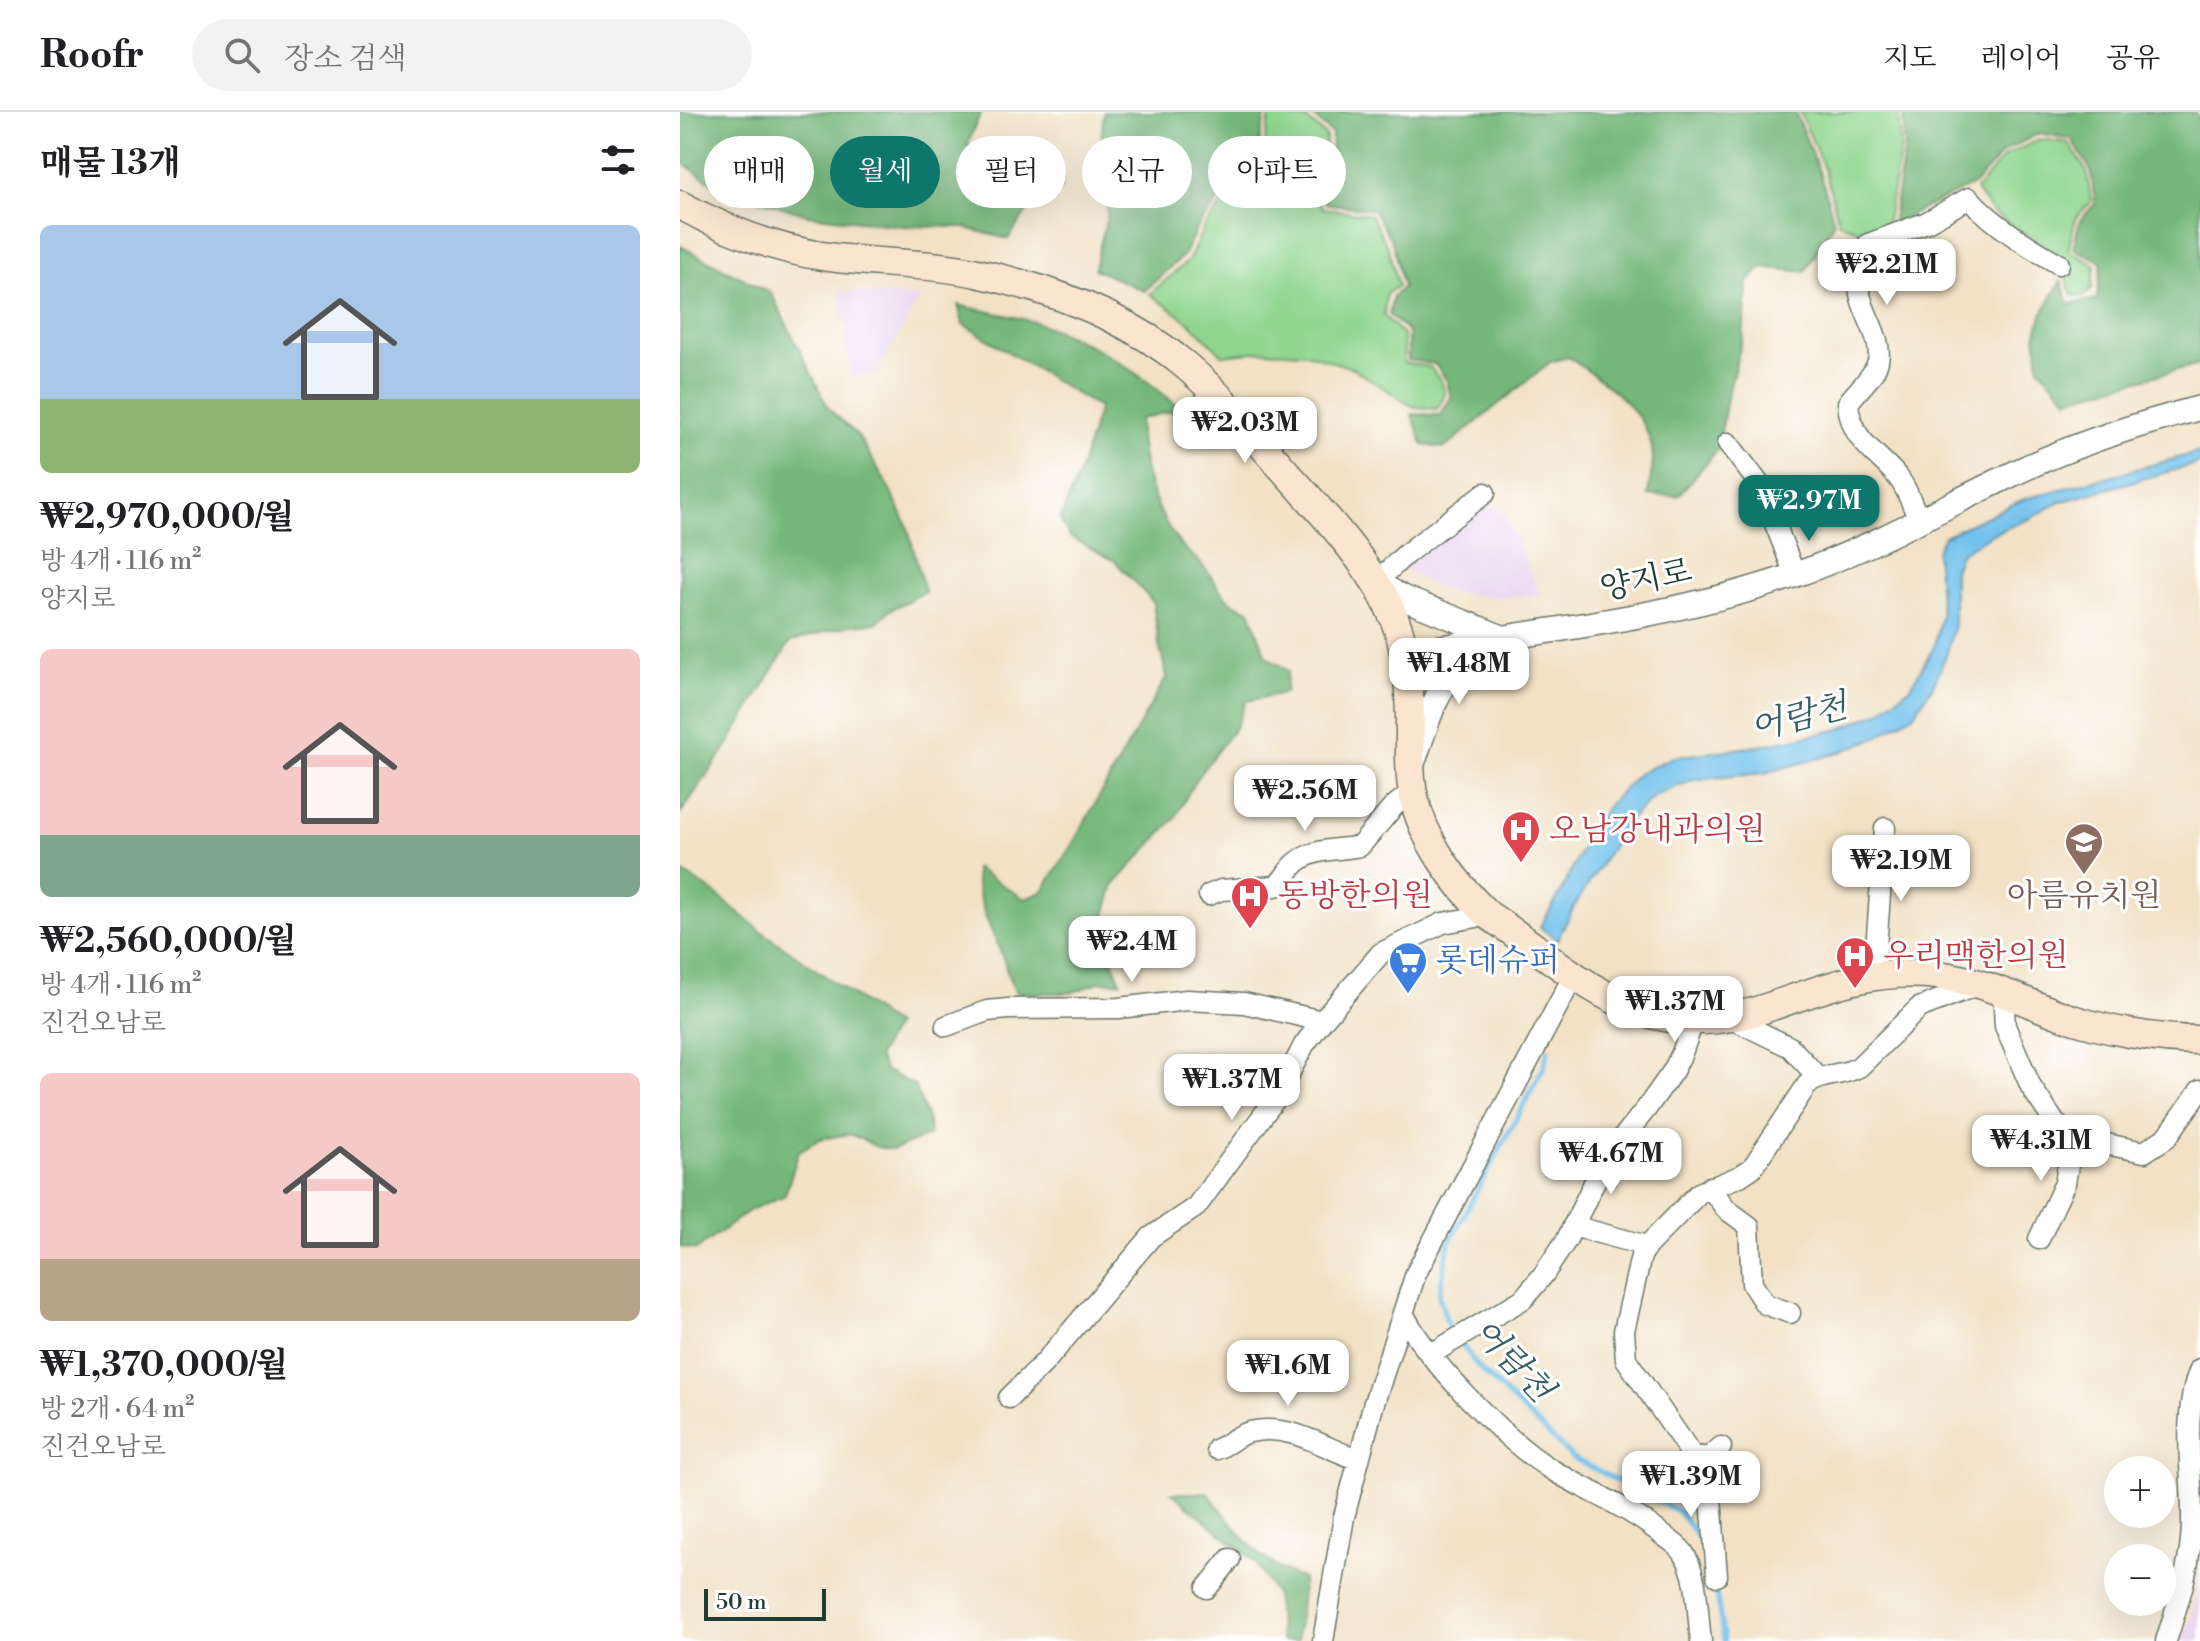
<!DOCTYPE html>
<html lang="ko">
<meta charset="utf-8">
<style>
:root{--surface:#fff;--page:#f2f2f2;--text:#202124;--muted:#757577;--line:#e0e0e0;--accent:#0f766e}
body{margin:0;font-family:"Libre Bodoni","Noto Serif KR",serif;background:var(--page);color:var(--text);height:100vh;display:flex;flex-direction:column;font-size:30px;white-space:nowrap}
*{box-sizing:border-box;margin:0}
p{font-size:26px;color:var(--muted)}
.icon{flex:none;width:44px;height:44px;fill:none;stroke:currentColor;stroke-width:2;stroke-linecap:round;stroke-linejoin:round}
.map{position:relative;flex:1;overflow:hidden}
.details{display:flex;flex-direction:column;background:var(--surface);width:680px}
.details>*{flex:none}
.banner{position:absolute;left:24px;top:24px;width:760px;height:72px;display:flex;gap:16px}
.controls{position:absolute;left:1424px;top:1344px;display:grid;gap:16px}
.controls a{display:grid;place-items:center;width:72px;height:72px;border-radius:50%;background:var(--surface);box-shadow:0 8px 32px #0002;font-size:40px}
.scale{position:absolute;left:24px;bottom:20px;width:122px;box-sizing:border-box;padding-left:8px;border:4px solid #1f3d34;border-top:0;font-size:22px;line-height:28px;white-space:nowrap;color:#1f3d34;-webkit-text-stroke:6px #fff;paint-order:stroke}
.price{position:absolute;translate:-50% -68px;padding:0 18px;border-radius:16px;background:#fff;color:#222;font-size:26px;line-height:52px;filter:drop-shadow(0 2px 4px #0008)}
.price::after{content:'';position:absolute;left:50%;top:48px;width:24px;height:18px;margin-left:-12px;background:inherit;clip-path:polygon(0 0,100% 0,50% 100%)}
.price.active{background:var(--accent);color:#fff}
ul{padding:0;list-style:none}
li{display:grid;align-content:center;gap:16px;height:424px;padding:0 40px}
li span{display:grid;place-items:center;height:248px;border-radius:12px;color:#555}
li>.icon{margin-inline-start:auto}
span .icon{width:144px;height:144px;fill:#fffc;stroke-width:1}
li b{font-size:34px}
h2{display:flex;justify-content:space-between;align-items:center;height:96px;padding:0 40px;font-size:34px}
.pill{padding:0 28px;border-radius:36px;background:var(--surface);box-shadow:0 8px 32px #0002;font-size:28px;line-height:72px}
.pill.active{background:var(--accent);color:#fff}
header{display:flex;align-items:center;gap:48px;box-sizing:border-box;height:112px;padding:0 40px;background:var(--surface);border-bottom:2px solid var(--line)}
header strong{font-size:38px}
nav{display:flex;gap:44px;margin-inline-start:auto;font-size:28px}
.search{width:560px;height:72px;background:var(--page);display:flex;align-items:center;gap:20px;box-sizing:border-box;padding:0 28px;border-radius:44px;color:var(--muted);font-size:30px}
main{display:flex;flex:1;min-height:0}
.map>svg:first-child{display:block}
</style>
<header>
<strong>Roofr</strong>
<div class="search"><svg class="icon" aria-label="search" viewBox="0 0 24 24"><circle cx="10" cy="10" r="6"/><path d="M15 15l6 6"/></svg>장소 검색</div>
<nav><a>지도</a><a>레이어</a><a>공유</a></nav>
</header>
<main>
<section class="details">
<h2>매물 13개<svg class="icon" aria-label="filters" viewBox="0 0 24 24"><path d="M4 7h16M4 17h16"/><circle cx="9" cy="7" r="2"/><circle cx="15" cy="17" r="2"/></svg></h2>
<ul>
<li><span style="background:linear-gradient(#a9c7e8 70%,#8fb573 0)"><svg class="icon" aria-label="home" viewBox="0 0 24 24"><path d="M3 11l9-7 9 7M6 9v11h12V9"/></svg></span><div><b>₩2,970,000/월</b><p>방 4개 · 116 m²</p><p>양지로</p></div></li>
<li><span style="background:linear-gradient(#f6c9c9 75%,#7fa58c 0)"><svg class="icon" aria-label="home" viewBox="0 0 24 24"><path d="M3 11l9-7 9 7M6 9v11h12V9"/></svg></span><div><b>₩2,560,000/월</b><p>방 4개 · 116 m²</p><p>진건오남로</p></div></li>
<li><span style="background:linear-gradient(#f6c9c9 75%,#b9a48a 0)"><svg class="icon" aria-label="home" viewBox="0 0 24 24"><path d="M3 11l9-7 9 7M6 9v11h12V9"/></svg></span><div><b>₩1,370,000/월</b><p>방 2개 · 64 m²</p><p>진건오남로</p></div></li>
</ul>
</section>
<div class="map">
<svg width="1520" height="1529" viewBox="0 0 1520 1529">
<rect width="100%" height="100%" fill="#fff"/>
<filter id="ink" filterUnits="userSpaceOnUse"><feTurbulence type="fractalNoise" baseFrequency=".0125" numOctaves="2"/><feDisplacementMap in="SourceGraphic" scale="16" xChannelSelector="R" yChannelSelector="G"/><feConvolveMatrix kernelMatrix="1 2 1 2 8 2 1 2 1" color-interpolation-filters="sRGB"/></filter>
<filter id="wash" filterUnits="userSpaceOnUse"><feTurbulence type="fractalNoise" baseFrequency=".006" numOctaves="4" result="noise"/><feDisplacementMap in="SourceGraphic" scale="32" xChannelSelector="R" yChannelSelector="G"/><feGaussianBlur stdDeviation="1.8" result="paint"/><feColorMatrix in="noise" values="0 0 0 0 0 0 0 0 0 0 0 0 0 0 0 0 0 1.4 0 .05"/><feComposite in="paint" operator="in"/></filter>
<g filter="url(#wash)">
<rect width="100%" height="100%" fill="#f2e1c5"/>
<path fill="#e8d2ef" d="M 160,179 L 240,185 L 196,262 L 171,266 Z
M 809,389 L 827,405 L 860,483 L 815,485 L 777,481 L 751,473 L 723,455 Z
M 1520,1463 L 1520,1529 L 1503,1529 L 1513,1500 Z"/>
<path fill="#90d68f" stroke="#588a62" stroke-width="2" d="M 1120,0 L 1218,0 L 1221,36 L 1206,114 L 1183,120 L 1159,111 L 1145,59 Z
M 590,3 L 626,7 L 646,24 L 645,57 L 632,68 L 642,96 L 691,103 L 708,136 L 718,174 L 706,182 L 704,204 L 723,223 L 724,251 L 750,255 L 762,271 L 765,283 L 757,297 L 734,295 L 672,256 L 626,241 L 582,239 L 543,243 L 509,210 L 470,182 L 509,148 L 523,117 L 547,86 L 580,56 Z
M 1360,27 L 1389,31 L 1407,60 L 1411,90 L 1396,105 L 1388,138 L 1415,153 L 1412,176 L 1404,184 L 1392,183 L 1385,164 L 1386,149 L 1311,99 L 1296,78 L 1325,44 Z"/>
<path fill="#74b77a" stroke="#4a7a57" stroke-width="2" d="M 0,0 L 301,0 L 287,33 L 336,53 L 382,64 L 381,77 L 358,83 L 328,127 L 282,115 L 223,114 L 128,103 L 38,75 L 0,49 Z
M 424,0 L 586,0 L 574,53 L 544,81 L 518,114 L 503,144 L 464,179 L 414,157 L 427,106 L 429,72 L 418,55 Z
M 620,0 L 1115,0 L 1141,64 L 1154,110 L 1125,160 L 1083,155 L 1068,170 L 1063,224 L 1047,286 L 1038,337 L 998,384 L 968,383 C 969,371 973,358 973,346 C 972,300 921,268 888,245 L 870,250 L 765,336 L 743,333 L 732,302 L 760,303 L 771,286 L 767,269 L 755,252 L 728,248 L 728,220 L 709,203 L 713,184 L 723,175 L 713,132 L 694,98 L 645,91 L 640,71 L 651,56 L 652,22 L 630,1 Z
M 1223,0 L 1516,0 L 1520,9 L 1520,252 L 1387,287 L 1359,255 L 1356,224 L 1363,200 L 1381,169 L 1389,192 L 1417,187 L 1422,150 L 1393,136 L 1400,108 L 1415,92 L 1411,59 L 1392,27 L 1359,21 L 1323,40 L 1295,72 L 1212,112 L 1225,36 Z
M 0,134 L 91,181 L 149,297 L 178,324 L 206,370 L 227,413 L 245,480 L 210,498 L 196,511 L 170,513 L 110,530 L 45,637 L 0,702 Z
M 278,193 C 304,199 332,203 357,211 C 411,229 459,260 501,297 L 460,307 C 458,347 474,399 499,431 C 506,439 515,445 522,453 C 540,473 540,490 570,498 L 586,544 L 608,559 L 605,581 L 566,589 L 556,614 L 516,667 L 495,706 L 434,773 L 422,813 L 419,838 L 433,850 L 441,870 L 419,870 L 391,881 L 337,881 C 327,868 327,856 321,841 C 309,813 296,787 295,756 L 345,787 L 362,780 L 393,731 L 487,564 L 479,533 L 473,490 L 435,449 L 390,425 L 380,408 L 400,359 L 419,296 L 283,212 Z
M 0,759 L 31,778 L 81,819 L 215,913 L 198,944 L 204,958 L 234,973 L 247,1006 L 250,1023 L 213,1038 L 197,1035 L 170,1022 L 140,1027 L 119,1039 L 105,1083 L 70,1098 L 16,1138 L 0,1135 Z
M 492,1381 L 528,1381 C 555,1415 579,1454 623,1467 L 617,1529 L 601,1529 L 595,1482 L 575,1450 Z"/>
<path fill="#71c1ec" stroke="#487f90" stroke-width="2" d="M 1520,340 L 1520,351 L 1380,390 L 1351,406 L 1312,422 L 1280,442 L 1274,458 L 1274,512 L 1267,541 L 1253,574 L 1233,603 L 1195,626 L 1158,641 L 1085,661 L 1013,668 L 974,684 L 950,707 L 895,793 L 877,828 L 860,815 L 881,780 L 906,728 L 928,693 L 960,660 L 994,645 L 1078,634 L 1157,618 L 1200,600 L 1231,574 L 1254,535 L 1261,503 L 1256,439 L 1264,424 L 1344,387 Z"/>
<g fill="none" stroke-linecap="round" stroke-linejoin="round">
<path stroke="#71c1ec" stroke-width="5" d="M 774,1221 L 768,1213 L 759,1184 L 769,1131 L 864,955 L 868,938
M 779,1229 L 799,1256 L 893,1346 L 999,1400 L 1028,1438
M 1034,1467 L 1044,1529"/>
</g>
</g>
<g filter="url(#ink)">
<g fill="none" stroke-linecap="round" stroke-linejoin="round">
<defs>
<path id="minor" d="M 1048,331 L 1080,373 L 1115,463
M 1239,408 C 1233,395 1228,379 1220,368 C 1200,341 1171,332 1168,291 C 1177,278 1194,265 1198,249 C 1203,227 1184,204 1180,182 C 1177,165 1183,148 1188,132 L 1247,110 L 1289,86 C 1315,114 1346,133 1379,152
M 696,470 L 726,442 L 805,381
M 529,783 L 541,778 L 596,774 C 604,768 606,761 613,754 C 631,735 657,739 680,734 L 714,694 L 733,679
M 1194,863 L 1205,716
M 1323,879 L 1325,914 L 1351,975 L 1375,1011 L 1393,1025 L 1464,1040 L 1487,1025 L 1520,978
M 1048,905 L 1110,935 L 1138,965
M 266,914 L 307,899 L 328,897 L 439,896 L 507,888 L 564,891 L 642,909
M 1030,1075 L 1046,1097 L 1069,1114 L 1072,1172 L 1085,1192 L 1110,1201
M 893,1114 L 967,1134
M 1359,1127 L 1385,1071 L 1393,1025
M 723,1201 C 747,1249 827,1331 874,1359 C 911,1381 951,1396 984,1424 C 990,1428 998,1434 1003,1440 C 1019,1464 1017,1501 1021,1529
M 751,1242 L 843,1187 L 864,1162 L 887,1127 L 925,1048 L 966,997 L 993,959 L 1002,941 L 1014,907
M 329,1286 L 365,1250 L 471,1125 L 516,1095 L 598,983 L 624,933 L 642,909 L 701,841 L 763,811 L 808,803
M 1041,1335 L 1028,1346 L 1012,1343 L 946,1247 L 944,1219 L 961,1144 L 967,1134 L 1019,1081 L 1060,1064 L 1072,1056 L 1127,973 C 1144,960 1161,965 1179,955 L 1239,896 L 1300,872
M 537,1337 C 548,1333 558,1322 570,1320 C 610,1311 642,1335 679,1348
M 1028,1346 L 1037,1464
M 527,1476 L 550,1447
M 643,1529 L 664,1405 L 693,1294 L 736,1161 L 893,865
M 1486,1529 C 1498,1491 1512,1450 1512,1409 C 1513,1362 1501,1301 1520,1257"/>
<path id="tertiary" d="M 696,470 L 723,486 L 818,524
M 727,541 C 855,519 988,507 1112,464 C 1190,437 1263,395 1337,360 C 1395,332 1458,312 1520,296
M 733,650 C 754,592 756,566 811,531"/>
<path id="secondary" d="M 0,93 C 44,117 92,136 142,144 C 193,152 246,150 297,161 C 371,177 447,204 505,253 C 542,284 572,322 604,358 C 636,394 670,430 696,471 C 728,521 730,564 730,621 C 730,641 729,662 733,681 C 742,727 774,771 808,803 C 904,866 964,940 1092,894 C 1149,874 1195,856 1257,863 C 1304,869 1339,888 1383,904 C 1422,918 1479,928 1520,928"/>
</defs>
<use href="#minor" stroke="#697667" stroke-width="23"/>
<use href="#tertiary" stroke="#697667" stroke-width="27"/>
<use href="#secondary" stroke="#697667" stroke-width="31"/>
<use href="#minor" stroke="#fff" stroke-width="20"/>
<use href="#tertiary" stroke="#fff" stroke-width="24"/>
<use href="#secondary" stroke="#fce5cf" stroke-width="28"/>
</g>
</g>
<defs>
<symbol id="hospital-pin" viewBox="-11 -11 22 30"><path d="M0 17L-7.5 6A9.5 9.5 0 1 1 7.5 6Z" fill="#e0444e" stroke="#fff"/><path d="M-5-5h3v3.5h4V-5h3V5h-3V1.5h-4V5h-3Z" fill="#fff"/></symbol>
<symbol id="school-pin" viewBox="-11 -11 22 30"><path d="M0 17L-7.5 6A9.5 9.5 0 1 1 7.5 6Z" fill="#8d6e63" stroke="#fff"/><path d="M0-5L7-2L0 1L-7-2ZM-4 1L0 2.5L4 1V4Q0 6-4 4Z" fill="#fff"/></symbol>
<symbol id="supermarket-pin" viewBox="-11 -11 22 30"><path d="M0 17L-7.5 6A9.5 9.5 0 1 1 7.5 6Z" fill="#3f7fe0" stroke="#fff"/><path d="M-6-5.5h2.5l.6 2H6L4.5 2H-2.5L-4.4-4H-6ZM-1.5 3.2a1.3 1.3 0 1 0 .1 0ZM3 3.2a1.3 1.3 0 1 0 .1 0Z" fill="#fff"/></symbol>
</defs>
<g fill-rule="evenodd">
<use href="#hospital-pin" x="819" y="696" width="44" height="60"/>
<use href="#school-pin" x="1382" y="708" width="44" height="60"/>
<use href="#hospital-pin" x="548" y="762" width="44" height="60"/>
<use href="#hospital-pin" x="1153" y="822" width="44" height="60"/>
<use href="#supermarket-pin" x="706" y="827" width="44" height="60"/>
</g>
<g text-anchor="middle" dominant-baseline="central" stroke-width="6" stroke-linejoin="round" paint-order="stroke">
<g font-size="32" fill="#1f3d34" stroke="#fff">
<text transform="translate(966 468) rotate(-12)">양지로</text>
</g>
<g font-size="32" fill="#be3a42" stroke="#fff" text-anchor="start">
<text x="869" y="718">오남강내과의원</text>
<text x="598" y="784">동방한의원</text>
<text x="1203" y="844">우리맥한의원</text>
</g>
<g font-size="32" fill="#785e54" stroke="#fff">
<text x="1404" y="784">아름유치원</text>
</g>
<g font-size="32" fill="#366cbe" stroke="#fff" text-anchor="start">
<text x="756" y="849">롯데슈퍼</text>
</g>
<g font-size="34" font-style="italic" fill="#345e62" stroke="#fff">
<text transform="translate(1119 606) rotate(-14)">어람천</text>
<text transform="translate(832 1249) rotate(47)">어람천</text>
</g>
</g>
</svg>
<div class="controls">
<a>+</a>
<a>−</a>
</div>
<div class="scale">50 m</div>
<b class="price" style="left:1207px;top:195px">₩2.21M</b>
<b class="price" style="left:565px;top:353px">₩2.03M</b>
<b class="price active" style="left:1129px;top:431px">₩2.97M</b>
<b class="price" style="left:779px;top:594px">₩1.48M</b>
<b class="price" style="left:625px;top:721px">₩2.56M</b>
<b class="price" style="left:1221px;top:791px">₩2.19M</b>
<b class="price" style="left:452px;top:872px">₩2.4M</b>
<b class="price" style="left:995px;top:932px">₩1.37M</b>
<b class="price" style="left:552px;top:1010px">₩1.37M</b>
<b class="price" style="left:1361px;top:1071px">₩4.31M</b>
<b class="price" style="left:931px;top:1084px">₩4.67M</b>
<b class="price" style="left:608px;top:1296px">₩1.6M</b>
<b class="price" style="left:1011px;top:1407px">₩1.39M</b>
<div class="banner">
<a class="pill">매매</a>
<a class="pill active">월세</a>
<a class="pill">필터</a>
<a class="pill">신규</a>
<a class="pill">아파트</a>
</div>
</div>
</main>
